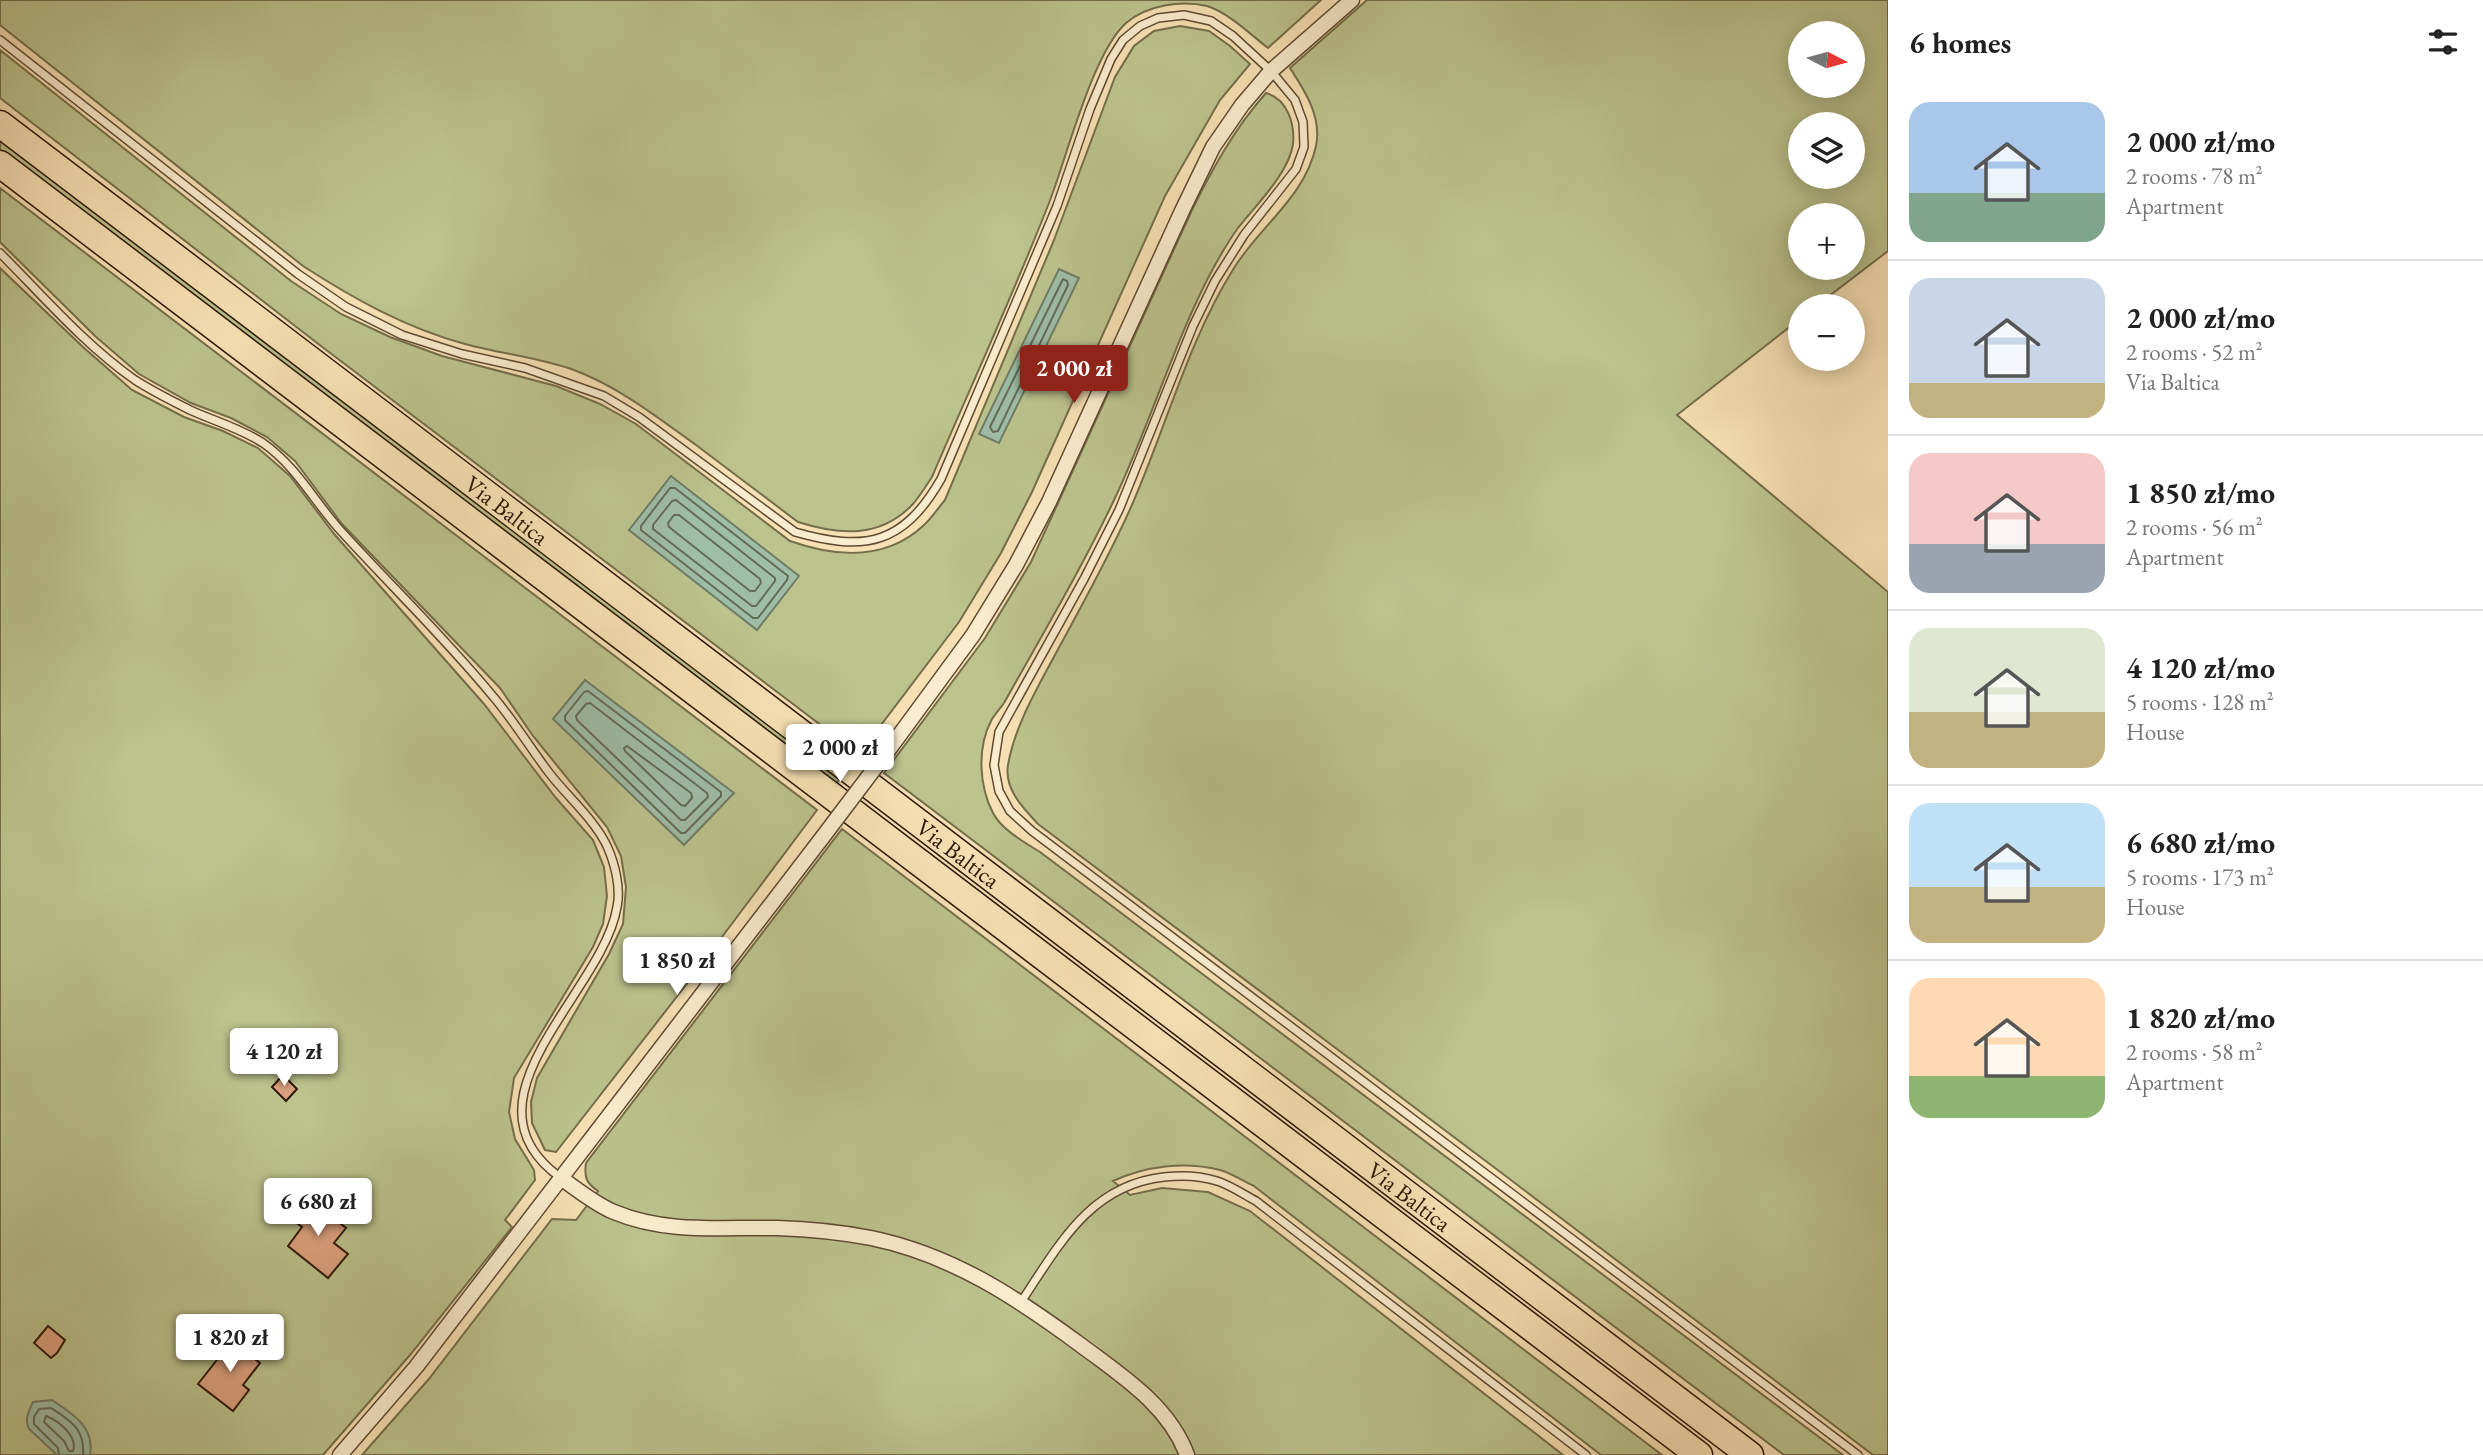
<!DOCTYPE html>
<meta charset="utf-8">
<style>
:root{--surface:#fff;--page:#f6f6f6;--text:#222;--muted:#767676;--line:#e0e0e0;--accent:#8f2418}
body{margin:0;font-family:"EB Garamond",serif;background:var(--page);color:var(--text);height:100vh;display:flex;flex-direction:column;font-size:26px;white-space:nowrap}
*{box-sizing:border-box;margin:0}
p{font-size:23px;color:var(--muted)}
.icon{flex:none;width:38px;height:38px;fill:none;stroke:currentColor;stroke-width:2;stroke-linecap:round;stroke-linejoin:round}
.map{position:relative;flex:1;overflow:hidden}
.side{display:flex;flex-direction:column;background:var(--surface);width:595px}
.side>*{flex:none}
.needle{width:46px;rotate:96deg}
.tools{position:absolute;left:1788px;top:21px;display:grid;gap:14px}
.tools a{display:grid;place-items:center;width:77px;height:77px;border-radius:50%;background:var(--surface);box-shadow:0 4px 18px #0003;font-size:35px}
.price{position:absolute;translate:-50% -60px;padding:0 16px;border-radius:7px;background:#fff;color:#222;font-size:23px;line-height:46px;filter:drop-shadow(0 2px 4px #0008)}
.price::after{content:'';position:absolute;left:50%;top:42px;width:21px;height:16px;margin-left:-10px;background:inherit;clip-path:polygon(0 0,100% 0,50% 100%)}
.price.selected{background:var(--accent);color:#fff}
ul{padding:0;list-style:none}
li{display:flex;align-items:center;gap:21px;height:175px;padding:0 21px}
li+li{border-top:2px solid var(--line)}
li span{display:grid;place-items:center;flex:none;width:196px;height:140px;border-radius:21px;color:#555}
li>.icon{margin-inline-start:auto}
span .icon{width:84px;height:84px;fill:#fffc;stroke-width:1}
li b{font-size:30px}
h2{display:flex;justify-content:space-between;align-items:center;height:84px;padding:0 21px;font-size:30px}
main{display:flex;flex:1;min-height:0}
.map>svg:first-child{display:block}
</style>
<main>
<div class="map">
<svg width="1888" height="1455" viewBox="0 0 1888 1455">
<rect width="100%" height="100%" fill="#f7e1b4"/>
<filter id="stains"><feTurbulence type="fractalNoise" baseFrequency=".00286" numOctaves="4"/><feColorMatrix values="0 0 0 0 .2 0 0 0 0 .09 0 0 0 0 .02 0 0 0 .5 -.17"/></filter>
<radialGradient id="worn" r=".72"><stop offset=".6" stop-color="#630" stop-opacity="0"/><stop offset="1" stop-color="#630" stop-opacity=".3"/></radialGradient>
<path fill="#bcc38d" stroke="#756e4a" stroke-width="2" fill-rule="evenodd" d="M 0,0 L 1321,0 L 1268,48 C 1250,34 1229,13 1207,6 C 1181,0 1147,5 1126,23 C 1092,54 1067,157 1049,203 C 1013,295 971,386 932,477 C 926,486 920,496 913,504 C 880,539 839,535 798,522 C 764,496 730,471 696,445 C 657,417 619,387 574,370 C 538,357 501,354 465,344 C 406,328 354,299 303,266 L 0,25 Z
M 1367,0 L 1888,0 L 1888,251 L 1816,306 L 1801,306 L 1801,318 L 1677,415 L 1888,592 L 1888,1455 L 1873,1455 L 1507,1177 L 1038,824 C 1023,808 1004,789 1008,765 C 1015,725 1037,689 1056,653 C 1082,605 1109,557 1131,507 C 1166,428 1188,341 1234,268 C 1260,226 1305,197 1316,146 C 1322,117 1305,91 1290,68 ZM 1801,33 L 1853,33 L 1853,86 L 1801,86 ZM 1801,124 L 1853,124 L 1853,177 L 1801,177 ZM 1801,215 L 1853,215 L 1853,268 L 1801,268 Z
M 1180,26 L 1209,31 L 1230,46 L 1250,64 L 1220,100 L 1165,196 L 1032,492 L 1001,553 L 959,622 L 859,754 L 321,346 L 0,98 L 0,50 L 291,281 L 341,314 L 390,337 L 442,356 L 556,386 L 600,404 L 636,424 L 790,541 C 835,557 886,561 924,525 C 932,518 938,508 945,500 L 1054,240 L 1115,77 L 1134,46 L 1154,31 Z
M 1266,93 C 1287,99 1295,123 1293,144 C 1289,173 1256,205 1238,228 C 1227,243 1217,261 1208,278 C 1172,349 1149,426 1115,498 C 1082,568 1042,635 1004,703 C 1000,709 994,715 991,721 C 977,748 979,786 993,813 C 1002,830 1024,842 1040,852 L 1843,1455 L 1784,1455 L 884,773 L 985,638 L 1031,562 L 1192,210 C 1213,168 1234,129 1266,93 Z
M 0,138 L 841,778 L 835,785 L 0,150 Z
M 0,188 L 817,810 L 689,981 L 556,1152 L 545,1150 L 532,1123 L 531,1102 L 537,1078 L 609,954 L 623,924 L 626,887 L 621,856 L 607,827 L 533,736 L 500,688 L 342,524 L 295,461 L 267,437 L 231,418 L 191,403 L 139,374 L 95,336 L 0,242 Z
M 0,268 L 83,347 L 132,390 L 184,417 L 223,431 L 258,448 L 290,476 L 335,535 L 484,704 L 556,798 L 593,840 L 604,867 L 607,896 L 603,924 L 593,947 L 514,1078 L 509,1112 L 515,1139 L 534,1170 L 535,1180 L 505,1220 L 512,1227 L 410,1355 L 323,1455 L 0,1455 Z
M 842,829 L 1662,1455 L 1601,1455 L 1254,1186 C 1243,1181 1231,1173 1220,1170 C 1184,1161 1146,1166 1113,1181 L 1130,1195 L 1162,1188 L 1208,1192 L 1250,1211 L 1563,1455 L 362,1455 L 428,1380 L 552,1219 L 576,1220 L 598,1191 C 586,1183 584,1177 586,1163 Z"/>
<path fill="#9ebea7" stroke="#717c67" stroke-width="2" d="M 1059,269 L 1079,278 L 999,443 L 979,434 Z
M 671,476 L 799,576 L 757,630 L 629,530 Z
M 585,680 L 734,793 L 684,845 L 553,719 Z
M 52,1400 C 73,1414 95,1427 90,1455 L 57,1455 L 29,1429 C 24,1420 29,1411 33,1402 Z"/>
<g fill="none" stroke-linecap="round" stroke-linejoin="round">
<path stroke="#666b57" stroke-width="2" d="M 1063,279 L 1067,281 L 1068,285 L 998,431 L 993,432 L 990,427 Z
M 670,488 L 675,488 L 788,576 L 787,580 L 758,618 L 753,618 L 641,530 L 641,526 Z
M 676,500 L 775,578 L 775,581 L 756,606 L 752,606 L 653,529 L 653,525 L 672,501 Z
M 674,515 L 679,515 L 760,579 L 761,583 L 755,591 L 750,591 L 669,527 L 668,523 Z
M 588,691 L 721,792 L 721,796 L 685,833 L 681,833 L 565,720 L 565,716 L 584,692 Z
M 590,703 L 707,793 L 708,797 L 685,820 L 681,820 L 577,720 L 576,716 L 586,704 Z
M 627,746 L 691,793 L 692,798 L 685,806 L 681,805 L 625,751 L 624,748 Z
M 46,1416 C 59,1421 78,1436 73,1451 L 69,1451 L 64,1441 L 44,1422 Z
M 59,1455 L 58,1448 L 34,1424 L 34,1417 L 39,1409 L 51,1408 C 71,1421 85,1429 83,1455"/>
</g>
<path fill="#dda27e" stroke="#2e1807" stroke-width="2" d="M 283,1075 L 297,1089 L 286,1101 L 272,1087 Z
M 307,1197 L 346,1228 L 334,1243 L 348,1254 L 328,1278 L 288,1246 L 302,1227 L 290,1218 Z
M 48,1326 L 65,1340 L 57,1353 L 51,1358 L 34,1343 Z
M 227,1337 L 260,1363 L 243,1385 L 249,1390 L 233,1411 L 198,1384 L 220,1356 L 215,1352 Z"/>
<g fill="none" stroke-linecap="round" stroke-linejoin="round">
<defs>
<path id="service" d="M 0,40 L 298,274 L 346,307 L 402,335 L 462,354 L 525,368 L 604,396 L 639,417 L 795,532 C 865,552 903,545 941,479 L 1057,206 L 1090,109 L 1111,59 L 1123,40 L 1140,26 L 1158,18 L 1184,15 L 1211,21 L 1233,36 L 1271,71 L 1295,100 L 1303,122 L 1304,147 L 1296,169 L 1244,235 L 1215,281 L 1193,326 L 1119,510 L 1084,579 L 999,732 L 994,765 L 999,791 L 1010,811 L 1032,831 L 1858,1455
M 0,253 C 43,296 85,345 135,380 C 152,391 172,401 190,410 C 214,421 240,428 263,443 C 296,466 314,501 340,530 C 390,585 444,637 491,694 C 513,719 530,748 550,774 C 568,797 594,819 607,846 C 615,864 621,888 617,907 C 603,993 452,1100 561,1178
M 1021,1302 C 1059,1245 1090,1185 1164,1177 C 1182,1175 1201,1176 1217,1181 C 1230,1185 1243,1194 1256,1201 L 1586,1455"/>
<path id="minor" d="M 887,752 L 973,635 L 1016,565 L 1049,502 L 1182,211 L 1213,147 L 1242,105 L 1271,71 L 1352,0
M 561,1178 C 578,1190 595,1204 614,1212 C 667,1234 721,1227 777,1228 C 808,1229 840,1232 871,1238 C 953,1255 1017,1298 1082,1346 C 1122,1376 1169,1406 1187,1455
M 340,1455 L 416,1367 L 822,838"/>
<g id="motorway">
<path id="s1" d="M 0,124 L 1750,1455"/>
<path d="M 0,164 L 1699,1455"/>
</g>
</defs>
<use href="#service" stroke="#604a32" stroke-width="10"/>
<use href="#minor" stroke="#604a32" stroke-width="17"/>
<use href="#motorway" stroke="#2e1807" stroke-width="29"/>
<use href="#service" stroke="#faecce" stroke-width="7"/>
<use href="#minor" stroke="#faecce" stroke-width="14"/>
<use href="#motorway" stroke="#f7e1b4" stroke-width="26"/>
<defs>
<path id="minor-bridge" d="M 822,838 L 887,752"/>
</defs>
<use href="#minor-bridge" stroke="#604a32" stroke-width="17" stroke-linecap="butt"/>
<use href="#minor-bridge" stroke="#faecce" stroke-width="14"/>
</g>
<g text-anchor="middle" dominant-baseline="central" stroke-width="5" stroke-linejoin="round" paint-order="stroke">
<g font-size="24" fill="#2e1807" stroke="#faecce">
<text stroke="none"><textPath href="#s1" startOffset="637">Via Baltica</textPath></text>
<text stroke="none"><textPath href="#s1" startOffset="1204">Via Baltica</textPath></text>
<text stroke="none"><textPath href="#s1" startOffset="1771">Via Baltica</textPath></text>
</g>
</g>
<rect width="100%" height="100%" filter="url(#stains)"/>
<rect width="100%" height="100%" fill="url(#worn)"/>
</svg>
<div class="tools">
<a><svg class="needle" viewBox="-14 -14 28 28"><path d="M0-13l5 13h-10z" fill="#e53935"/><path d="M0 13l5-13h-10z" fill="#767676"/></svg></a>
<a><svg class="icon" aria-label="layers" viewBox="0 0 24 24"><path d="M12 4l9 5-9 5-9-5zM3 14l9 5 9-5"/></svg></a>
<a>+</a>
<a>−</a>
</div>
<b class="price selected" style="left:1074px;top:405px">2 000 zł</b>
<b class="price" style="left:840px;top:784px">2 000 zł</b>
<b class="price" style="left:677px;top:997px">1 850 zł</b>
<b class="price" style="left:284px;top:1088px">4 120 zł</b>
<b class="price" style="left:318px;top:1238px">6 680 zł</b>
<b class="price" style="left:230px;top:1374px">1 820 zł</b>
</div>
<section class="side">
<h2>6 homes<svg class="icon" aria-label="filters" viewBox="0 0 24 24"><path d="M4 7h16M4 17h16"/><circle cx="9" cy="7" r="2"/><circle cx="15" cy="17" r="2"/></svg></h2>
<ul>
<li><span style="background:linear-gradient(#a9c7e8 65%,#7fa58c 0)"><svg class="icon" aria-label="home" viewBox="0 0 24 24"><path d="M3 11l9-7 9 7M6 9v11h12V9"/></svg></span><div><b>2 000 zł/mo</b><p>2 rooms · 78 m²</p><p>Apartment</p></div></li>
<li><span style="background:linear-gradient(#c9d6e8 75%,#c2b280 0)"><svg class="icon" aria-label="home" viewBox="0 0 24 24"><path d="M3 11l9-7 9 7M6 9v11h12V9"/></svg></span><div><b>2 000 zł/mo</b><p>2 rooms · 52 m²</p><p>Via Baltica</p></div></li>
<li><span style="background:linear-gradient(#f6c9c9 65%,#9aa5b1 0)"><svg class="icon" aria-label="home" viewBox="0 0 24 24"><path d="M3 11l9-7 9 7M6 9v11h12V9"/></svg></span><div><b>1 850 zł/mo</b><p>2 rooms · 56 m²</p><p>Apartment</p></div></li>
<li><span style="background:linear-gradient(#dfe7d0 60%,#c2b280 0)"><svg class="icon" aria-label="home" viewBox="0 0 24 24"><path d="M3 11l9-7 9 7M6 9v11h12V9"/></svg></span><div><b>4 120 zł/mo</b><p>5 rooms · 128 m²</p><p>House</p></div></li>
<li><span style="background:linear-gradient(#bfe0f5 60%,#c2b280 0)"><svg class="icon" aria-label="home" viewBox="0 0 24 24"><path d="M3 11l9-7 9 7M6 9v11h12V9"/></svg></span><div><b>6 680 zł/mo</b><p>5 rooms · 173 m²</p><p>House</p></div></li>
<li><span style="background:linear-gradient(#ffd9b3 70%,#8fb573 0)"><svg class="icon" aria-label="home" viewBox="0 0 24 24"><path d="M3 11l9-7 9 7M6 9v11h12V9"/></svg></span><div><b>1 820 zł/mo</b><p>2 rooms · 58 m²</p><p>Apartment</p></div></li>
</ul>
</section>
</main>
